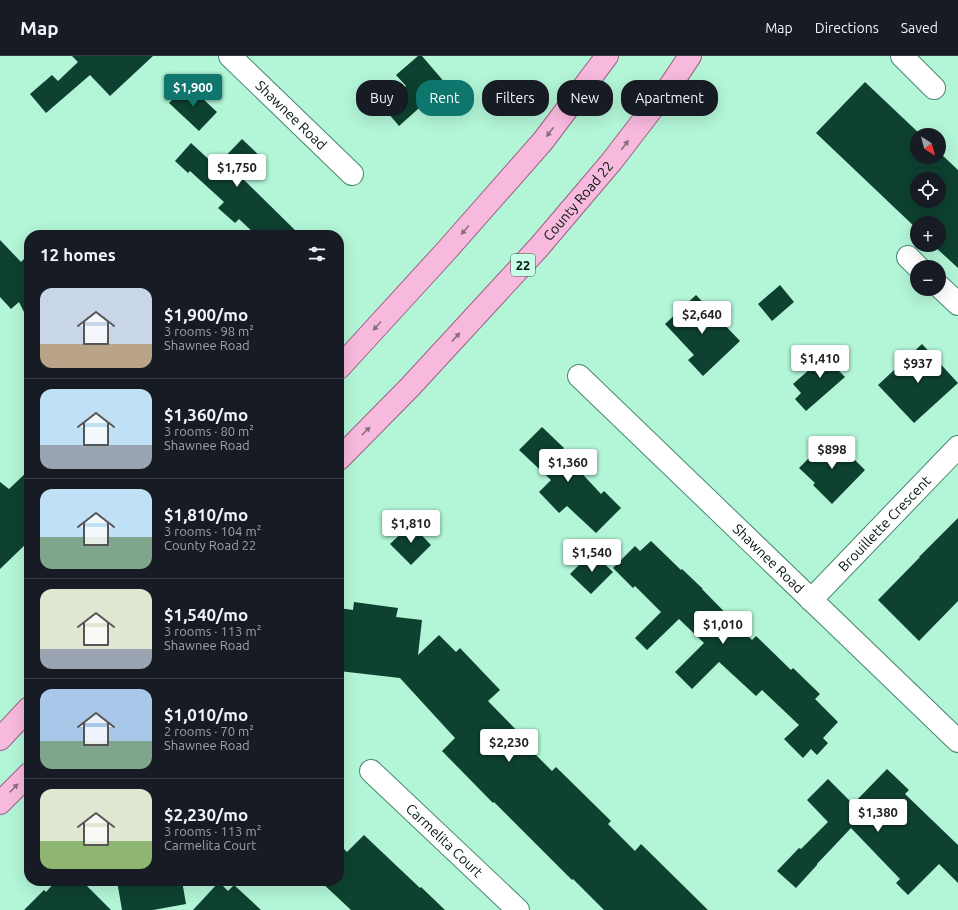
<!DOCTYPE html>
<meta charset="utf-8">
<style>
:root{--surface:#171b24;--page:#242831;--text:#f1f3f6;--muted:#9ea1a6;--line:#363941;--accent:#0f766e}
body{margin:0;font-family:Ubuntu,sans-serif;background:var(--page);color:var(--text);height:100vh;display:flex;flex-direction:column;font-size:15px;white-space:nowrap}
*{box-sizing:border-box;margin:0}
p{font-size:13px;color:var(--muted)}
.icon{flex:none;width:22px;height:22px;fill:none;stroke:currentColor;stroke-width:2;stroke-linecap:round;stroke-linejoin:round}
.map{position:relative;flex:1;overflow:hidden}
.panel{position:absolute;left:24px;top:174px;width:320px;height:656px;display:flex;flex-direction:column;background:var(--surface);border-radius:16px;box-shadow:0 4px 16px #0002}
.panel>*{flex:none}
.hud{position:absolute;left:356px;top:24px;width:380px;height:36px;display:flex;gap:8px}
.needle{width:26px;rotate:144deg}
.tools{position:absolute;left:910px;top:72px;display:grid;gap:8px}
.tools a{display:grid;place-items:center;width:36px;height:36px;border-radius:50%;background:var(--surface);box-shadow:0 4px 16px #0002;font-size:20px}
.price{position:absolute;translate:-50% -34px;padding:0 9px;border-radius:4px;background:#fff;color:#222;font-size:13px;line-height:26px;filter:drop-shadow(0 1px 2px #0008)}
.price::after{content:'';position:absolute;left:50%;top:24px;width:12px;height:9px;margin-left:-6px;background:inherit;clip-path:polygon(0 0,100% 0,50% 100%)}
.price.current{background:var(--accent);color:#fff}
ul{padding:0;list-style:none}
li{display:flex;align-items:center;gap:12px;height:100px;padding:0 16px}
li+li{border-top:1px solid var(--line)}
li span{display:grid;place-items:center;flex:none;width:112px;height:80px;border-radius:12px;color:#555}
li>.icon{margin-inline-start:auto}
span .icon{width:48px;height:48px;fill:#fffc;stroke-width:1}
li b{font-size:17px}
h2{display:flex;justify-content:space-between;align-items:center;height:48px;padding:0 16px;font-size:17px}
.chip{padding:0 14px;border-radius:16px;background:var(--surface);box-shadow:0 4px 16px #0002;font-size:14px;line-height:36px}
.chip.current{background:var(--accent);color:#fff}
header{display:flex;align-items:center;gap:24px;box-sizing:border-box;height:56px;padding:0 20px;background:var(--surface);border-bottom:1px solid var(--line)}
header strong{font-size:19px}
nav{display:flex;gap:22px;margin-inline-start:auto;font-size:14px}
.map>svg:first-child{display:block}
</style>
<header>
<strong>Map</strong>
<nav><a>Map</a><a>Directions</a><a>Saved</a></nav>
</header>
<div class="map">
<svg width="958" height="854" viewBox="0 0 958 854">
<rect width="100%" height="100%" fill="#b2f5d7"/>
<path fill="#0e4130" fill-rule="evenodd" d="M 72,0 L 153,0 L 110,40 L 90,19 L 46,57 L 30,38 L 52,19 L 58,25 L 78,6 Z
M 418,0 L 422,0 L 446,28 L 399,70 L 383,51 L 406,30 L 396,19 Z
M 865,26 L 921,79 L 917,79 L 917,101 L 939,101 L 939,96 L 958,114 L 958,212 L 933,189 L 939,189 L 939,167 L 917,167 L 917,173 L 816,77 ZM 917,123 L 939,123 L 939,145 L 917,145 Z
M 187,28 L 217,56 L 199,75 L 169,47 Z
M 242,83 L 264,104 L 244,124 L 300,179 L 256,179 L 239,163 L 235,167 L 218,152 L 224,146 L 190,115 L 188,117 L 175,105 L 191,87 L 216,110 Z
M 0,184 L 21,206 L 29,198 L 29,266 L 19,246 L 11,253 L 0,241 Z
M 780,229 L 794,246 L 772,265 L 758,248 Z
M 696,239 L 740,285 L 703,320 L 688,304 L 694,299 L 665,268 Z
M 922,288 L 958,327 L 914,367 L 878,329 Z
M 836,290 L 848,303 L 837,313 L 845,321 L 806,355 L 795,343 L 801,337 L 793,328 Z
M 542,371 L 564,392 L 561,395 L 601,438 L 604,435 L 621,452 L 596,477 L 567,450 L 559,457 L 539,436 L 551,424 L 519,394 Z
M 831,380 L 851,401 L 851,400 L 865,414 L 832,448 L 813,429 L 815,427 L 799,412 Z
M 29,414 L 29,485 L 0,513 L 0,426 L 9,433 Z
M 958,462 L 958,545 L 919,585 L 878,544 L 920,501 L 919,501 Z
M 411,468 L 431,489 L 411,509 L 390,488 Z
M 651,485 L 681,514 L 682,513 L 703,533 L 702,533 L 752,584 L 756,580 L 791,614 L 793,612 L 820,638 L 815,643 L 838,666 L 823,682 L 828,687 L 817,699 L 811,693 L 803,702 L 784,683 L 799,669 L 762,634 L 756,640 L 719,606 L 692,633 L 675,616 L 704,587 L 679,563 L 647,594 L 635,582 L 661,556 L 635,530 L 633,532 L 613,512 L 635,490 L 640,495 Z
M 592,496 L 613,516 L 591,538 L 570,518 Z
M 354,546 L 398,552 L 396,561 L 422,564 L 418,599 L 439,579 L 456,596 L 460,592 L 500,634 L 488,645 L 529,687 L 527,690 L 552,715 L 556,711 L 611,765 L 608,768 L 635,795 L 641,788 L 708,854 L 604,854 L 573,823 L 572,824 L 494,746 L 493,747 L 442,695 L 455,682 L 400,622 L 339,615 L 339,552 L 353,554 Z
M 887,713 L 909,734 L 905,738 L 958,789 L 958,827 L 939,808 L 908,839 L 896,827 L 900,823 L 851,772 L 817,808 L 817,809 L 796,832 L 777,815 L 799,792 L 801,793 L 828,766 L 807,744 L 828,723 L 853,748 Z
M 364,779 L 420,832 L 421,831 L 445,854 L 351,854 L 320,825 L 339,825 L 339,788 L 347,796 Z
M 56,825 L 82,825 L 111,854 L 24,854 L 44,834 L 46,836 Z
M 117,825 L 182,825 L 186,848 L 153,854 L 122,854 Z
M 219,826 L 228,835 L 234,829 L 261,854 L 193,854 Z"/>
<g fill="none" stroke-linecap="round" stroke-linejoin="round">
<defs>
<g id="minor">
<path id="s1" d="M 230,0 L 352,118"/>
<path d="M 902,0 L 934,32"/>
<path d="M 908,201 L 918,211"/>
<path d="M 939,230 L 958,248"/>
<path id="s2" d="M 579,320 L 958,685"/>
<path id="s3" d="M 811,544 L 958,391"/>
<path id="s4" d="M 371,715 L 518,854"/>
</g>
<g id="major">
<path d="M 339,312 L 447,194 L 543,85 L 607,0"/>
<path id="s5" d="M 339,403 L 410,331 L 539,191 L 612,105 L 672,27 L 690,0"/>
<path d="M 0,683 L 29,652"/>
<path d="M 0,747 L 29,718"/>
</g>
</defs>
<use href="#minor" stroke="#49886f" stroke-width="24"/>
<use href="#major" stroke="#9d6184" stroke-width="24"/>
<use href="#minor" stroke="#fff" stroke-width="22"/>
<use href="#major" stroke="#f7b9dc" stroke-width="22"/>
</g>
<defs><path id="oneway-solid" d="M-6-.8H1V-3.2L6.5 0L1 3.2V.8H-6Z"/></defs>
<g fill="#886f7e">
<use href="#oneway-solid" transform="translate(550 76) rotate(127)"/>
<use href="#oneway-solid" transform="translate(625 89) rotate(-53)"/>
<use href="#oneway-solid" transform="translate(465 174) rotate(131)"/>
<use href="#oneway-solid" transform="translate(377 270) rotate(132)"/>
<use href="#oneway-solid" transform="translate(456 281) rotate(-47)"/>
<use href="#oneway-solid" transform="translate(366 375) rotate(-45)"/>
<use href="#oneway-solid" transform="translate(14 732) rotate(-46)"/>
</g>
<g text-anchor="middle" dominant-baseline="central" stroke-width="4" stroke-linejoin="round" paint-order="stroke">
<rect fill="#caffe7" stroke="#3d5b4d" stroke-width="1" x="511" y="198" width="24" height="22" rx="3"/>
<g font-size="13" font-weight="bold" fill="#00150b">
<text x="523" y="209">22</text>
</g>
<g font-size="14" fill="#00150b" stroke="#caffe7">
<text stroke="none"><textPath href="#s1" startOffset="85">Shawnee Road</textPath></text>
<text stroke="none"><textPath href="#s5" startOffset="352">County Road 22</textPath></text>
<text stroke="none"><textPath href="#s3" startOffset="106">Brouillette Crescent</textPath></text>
<text stroke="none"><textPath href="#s2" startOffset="263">Shawnee Road</textPath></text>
<text stroke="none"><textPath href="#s4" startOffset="101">Carmelita Court</textPath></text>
</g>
</g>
</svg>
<div class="tools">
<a><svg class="needle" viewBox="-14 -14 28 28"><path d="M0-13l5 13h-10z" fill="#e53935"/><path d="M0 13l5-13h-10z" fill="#9ea1a6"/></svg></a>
<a><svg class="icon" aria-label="locate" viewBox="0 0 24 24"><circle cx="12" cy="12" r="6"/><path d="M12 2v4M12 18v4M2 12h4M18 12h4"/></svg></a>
<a>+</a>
<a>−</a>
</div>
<b class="price current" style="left:193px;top:52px">$1,900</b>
<b class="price" style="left:237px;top:132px">$1,750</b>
<b class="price" style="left:702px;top:279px">$2,640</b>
<b class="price" style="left:820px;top:323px">$1,410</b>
<b class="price" style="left:918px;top:328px">$937</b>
<b class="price" style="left:832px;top:414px">$898</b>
<b class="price" style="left:568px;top:427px">$1,360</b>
<b class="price" style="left:411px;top:488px">$1,810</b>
<b class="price" style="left:592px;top:517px">$1,540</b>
<b class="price" style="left:723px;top:589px">$1,010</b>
<b class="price" style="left:509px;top:707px">$2,230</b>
<b class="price" style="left:878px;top:777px">$1,380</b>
<div class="hud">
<a class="chip">Buy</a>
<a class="chip current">Rent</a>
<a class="chip">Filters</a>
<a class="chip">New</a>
<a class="chip">Apartment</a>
</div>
<section class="panel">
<h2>12 homes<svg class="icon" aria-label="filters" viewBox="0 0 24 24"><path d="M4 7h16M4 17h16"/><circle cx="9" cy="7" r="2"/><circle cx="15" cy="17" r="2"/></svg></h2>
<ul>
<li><span style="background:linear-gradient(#c9d6e8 70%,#b9a48a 0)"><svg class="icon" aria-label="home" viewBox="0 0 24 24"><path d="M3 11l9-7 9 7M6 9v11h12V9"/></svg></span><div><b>$1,900/mo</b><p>3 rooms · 98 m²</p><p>Shawnee Road</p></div></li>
<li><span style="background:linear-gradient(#bfe0f5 70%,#9aa5b1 0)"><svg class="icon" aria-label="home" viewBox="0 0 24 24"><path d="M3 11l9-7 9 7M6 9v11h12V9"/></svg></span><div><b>$1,360/mo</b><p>3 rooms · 80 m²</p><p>Shawnee Road</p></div></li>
<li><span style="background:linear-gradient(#bfe0f5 60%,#7fa58c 0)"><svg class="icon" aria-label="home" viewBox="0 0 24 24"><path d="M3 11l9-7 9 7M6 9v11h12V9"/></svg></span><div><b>$1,810/mo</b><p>3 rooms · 104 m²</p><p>County Road 22</p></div></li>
<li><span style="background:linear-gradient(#dfe7d0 75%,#9aa5b1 0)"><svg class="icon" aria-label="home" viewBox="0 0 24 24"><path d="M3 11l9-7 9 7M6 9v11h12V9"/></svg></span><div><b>$1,540/mo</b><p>3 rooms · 113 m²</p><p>Shawnee Road</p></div></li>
<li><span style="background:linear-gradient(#a9c7e8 65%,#7fa58c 0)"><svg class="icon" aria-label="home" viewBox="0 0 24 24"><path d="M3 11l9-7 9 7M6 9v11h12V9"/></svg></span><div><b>$1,010/mo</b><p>2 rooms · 70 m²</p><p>Shawnee Road</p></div></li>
<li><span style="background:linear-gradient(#dfe7d0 65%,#8fb573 0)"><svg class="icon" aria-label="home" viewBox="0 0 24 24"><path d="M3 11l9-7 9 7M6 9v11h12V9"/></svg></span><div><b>$2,230/mo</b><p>3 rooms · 113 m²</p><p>Carmelita Court</p></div></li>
</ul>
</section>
</div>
